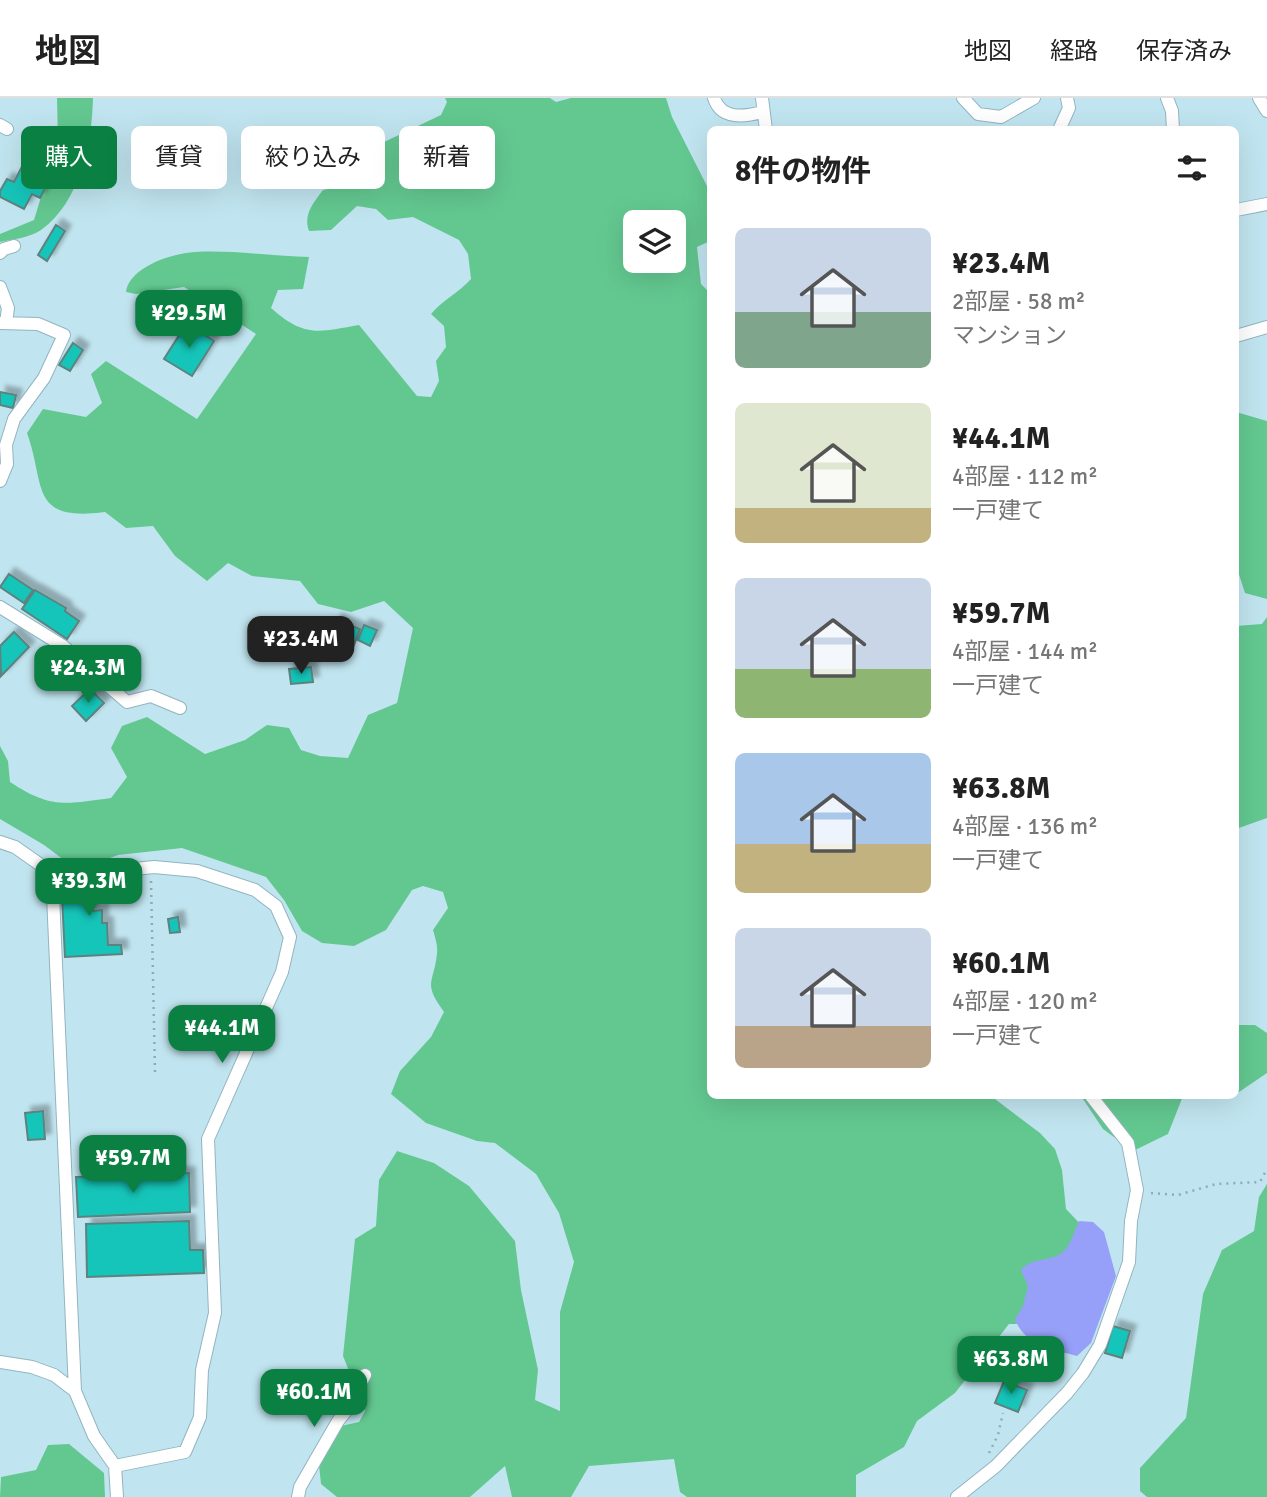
<!DOCTYPE html>
<html lang="ja">
<meta charset="utf-8">
<style>
:root{--surface:#fff;--page:#f2f2f2;--text:#222;--muted:#767676;--line:#e0e0e0;--accent:#0b8043}
body{margin:0;font-family:Signika,"Noto Sans JP",sans-serif;background:var(--page);color:var(--text);height:100vh;display:flex;flex-direction:column;font-size:26px;white-space:nowrap}
*{box-sizing:border-box;margin:0}
p{font-size:23px;color:var(--muted)}
.icon{flex:none;width:38px;height:38px;fill:none;stroke:currentColor;stroke-width:2;stroke-linecap:round;stroke-linejoin:round}
.map{position:relative;flex:1;overflow:hidden}
.details{position:absolute;left:707px;top:28px;width:532px;height:973px;display:flex;flex-direction:column;background:var(--surface);border-radius:10px;box-shadow:0 7px 28px #0002}
.details>*{flex:none}
.hud{position:absolute;left:21px;top:28px;width:581px;height:63px;display:flex;gap:14px}
.controls{position:absolute;left:623px;top:112px;display:grid;gap:14px}
.controls a{display:grid;place-items:center;width:63px;height:63px;border-radius:10px;background:var(--surface);box-shadow:0 7px 28px #0002;font-size:35px}
.price{position:absolute;translate:-50% -60px;padding:0 16px;border-radius:14px;background:var(--accent);color:#fff;font-size:23px;line-height:46px;filter:drop-shadow(0 2px 4px #0008)}
.price::after{content:'';position:absolute;left:50%;top:42px;width:21px;height:16px;margin-left:-10px;background:inherit;clip-path:polygon(0 0,100% 0,50% 100%)}
.price.current{background:#222;color:#fff}
ul{padding:0;list-style:none}
li{display:flex;align-items:center;gap:21px;height:175px;padding:0 28px}
li span{display:grid;place-items:center;flex:none;width:196px;height:140px;border-radius:10px;color:#555}
li>.icon{margin-inline-start:auto}
span .icon{width:84px;height:84px;fill:#fffc;stroke-width:1}
li b{font-size:30px}
h2{display:flex;justify-content:space-between;align-items:center;height:84px;padding:0 28px;font-size:30px}
.tag{padding:0 24px;border-radius:10px;background:var(--surface);box-shadow:0 7px 28px #0002;font-size:24px;line-height:63px}
.tag.current{background:var(--accent);color:#fff}
header{display:flex;align-items:center;gap:42px;box-sizing:border-box;height:98px;padding:0 35px;background:var(--surface);border-bottom:2px solid var(--line)}
header strong{font-size:33px}
nav{display:flex;gap:38px;margin-inline-start:auto;font-size:24px}
.map>svg:first-child{display:block}
</style>
<header>
<strong>地図</strong>
<nav><a>地図</a><a>経路</a><a>保存済み</a></nav>
</header>
<div class="map">
<svg width="1267" height="1399" viewBox="0 0 1267 1399">
<defs>
<filter id="shadow"><feDropShadow dx="6" dy="-6" stdDeviation="2" flood-color="#0004"/></filter>
</defs>
<rect width="100%" height="100%" fill="#c1e5f0"/>
<path fill="#63c890" fill-rule="evenodd" d="M 57,0 L 93,0 C 92,45 80,104 41,132 C 29,140 14,141 0,144 L 0,136 L 34,122 L 58,43 Z
M 445,0 L 550,0 L 556,4 L 571,0 L 666,0 L 672,19 L 710,94 L 710,143 L 697,149 L 701,186 L 710,195 L 710,998 L 991,998 L 1040,1035 L 1055,1051 L 1062,1072 L 1066,1111 L 1089,1135 L 1023,1226 L 1009,1226 L 955,1295 L 917,1323 L 904,1349 L 856,1377 L 856,1399 L 687,1399 L 680,1394 L 674,1361 L 589,1368 L 571,1399 L 512,1399 L 505,1368 L 470,1399 L 337,1399 L 321,1386 L 319,1367 L 341,1328 L 359,1324 L 365,1313 L 343,1258 L 355,1141 L 376,1128 L 379,1082 L 397,1053 L 434,1065 L 469,1088 L 515,1143 L 521,1192 L 538,1272 L 535,1302 L 560,1313 L 560,1214 L 574,1164 L 559,1115 L 536,1076 L 495,1045 L 477,1043 L 426,1025 L 391,996 L 400,973 L 431,939 L 444,914 C 422,884 434,886 437,855 C 438,848 435,839 433,832 L 448,810 L 443,794 L 423,788 L 412,792 L 386,832 L 354,848 L 322,845 L 302,833 L 284,802 L 266,779 L 182,750 L 118,757 L 93,766 L 64,762 L 44,747 L 0,721 L 0,648 L 8,663 L 10,684 C 51,711 65,706 111,700 L 127,679 L 111,650 L 122,628 L 147,619 L 205,656 L 245,642 L 267,627 L 289,630 L 301,652 L 320,658 L 348,660 L 368,617 L 397,605 L 413,530 L 384,503 L 351,514 L 318,506 L 300,483 L 252,478 L 228,465 L 207,483 L 175,458 L 153,428 L 126,430 L 105,414 C 28,424 46,387 27,335 L 43,311 L 86,319 L 102,305 L 91,276 L 106,263 L 197,321 L 256,236 L 184,189 L 136,196 L 126,194 C 129,169 173,155 195,154 C 232,152 272,158 309,159 L 303,191 L 278,192 L 271,210 C 305,240 318,234 359,227 L 417,298 L 431,299 L 439,283 L 436,263 L 446,249 L 444,228 L 431,216 C 444,201 457,196 471,181 L 468,156 L 459,142 L 413,119 L 388,122 L 376,111 L 357,108 L 331,132 L 309,133 C 303,117 313,105 323,92 L 350,86 L 384,44 L 441,17 L 447,4 ZM 635,124 L 674,124 L 674,163 L 635,163 Z
M 1236,314 L 1267,323 L 1267,501 L 1245,495 L 1236,467 Z
M 1267,519 L 1267,720 L 1236,731 L 1236,528 L 1262,526 Z
M 1236,927 L 1255,927 L 1267,935 L 1267,975 L 1239,994 L 1236,993 Z
M 1081,998 L 1183,998 L 1168,1036 L 1133,1053 L 1103,1031 Z
M 1267,1086 L 1267,1399 L 1147,1399 L 1140,1393 L 1140,1370 L 1186,1320 L 1203,1196 L 1222,1152 L 1254,1133 L 1259,1099 Z
M 69,1346 L 104,1375 L 105,1399 L 0,1399 L 1,1379 L 36,1372 L 48,1347 Z"/>
<path fill="#97a0f8" d="M 1079,1123 L 1093,1124 L 1104,1134 L 1116,1178 L 1091,1245 L 1077,1258 C 1052,1251 1025,1248 1015,1221 L 1023,1208 L 1028,1188 L 1021,1172 C 1032,1159 1051,1164 1063,1154 C 1070,1148 1075,1132 1079,1123 Z"/>
<path fill="#16c5b9" stroke="#5e827e" stroke-width="2" filter="url(#shadow)" d="M 28,57 L 39,63 L 41,59 L 50,64 L 40,82 L 47,86 L 40,100 L 32,96 L 24,111 L 0,99 L 0,93 L 7,81 L 14,84 Z
M 56,127 L 65,133 L 47,163 L 38,157 Z
M 187,225 L 214,243 L 192,278 L 164,261 Z
M 73,245 L 83,252 L 70,273 L 59,267 Z
M 0,294 L 16,297 L 13,310 L 0,307 Z
M 9,476 L 33,492 L 24,505 L 0,489 Z
M 35,492 L 66,510 L 65,513 L 79,523 L 67,541 L 22,511 Z
M 336,522 L 360,531 L 354,547 L 330,537 Z
M 364,527 L 377,532 L 370,548 L 358,542 Z
M 14,534 L 29,549 L 1,578 L 0,548 Z
M 311,569 L 313,584 L 291,586 L 289,571 Z
M 90,591 L 104,605 L 86,623 L 72,608 Z
M 120,780 L 121,803 L 91,804 L 92,813 L 102,812 L 102,825 L 107,825 L 108,847 L 121,847 L 122,856 L 65,859 L 62,799 L 75,799 L 74,782 Z
M 178,819 L 180,834 L 170,835 L 168,821 Z
M 43,1013 L 45,1041 L 28,1042 L 25,1015 Z
M 189,1075 L 190,1114 L 78,1119 L 76,1079 Z
M 189,1123 L 190,1152 L 203,1152 L 204,1175 L 87,1179 L 86,1126 Z
M 1113,1228 L 1130,1233 L 1122,1260 L 1105,1255 Z
M 1004,1283 L 1027,1292 L 1018,1314 L 995,1305 Z"/>
<g fill="none" stroke-linecap="round" stroke-linejoin="round">
<defs>
<path id="street" d="M 714,0 C 721,22 744,19 762,14
M 762,0 L 766,32
M 963,0 L 978,16 L 1001,19 L 1034,0
M 1167,0 L 1172,13 L 1173,32
M 1259,0 L 1267,13
M 0,27 L 7,31
M 1059,32 L 1069,10 L 1067,0
M 1236,112 L 1267,106
M 0,155 L 4,151 L 14,148
M 0,189 L 8,210 L 6,225
M 0,225 L 38,226 L 64,237 L 44,280 L 14,321 L 6,347 L 7,366 L 0,383
M 1236,238 L 1267,229
M 0,509 L 63,548 L 127,604 L 151,598 L 180,610
M 0,744 L 15,749 L 52,775 L 106,774 L 154,769 L 197,773 L 255,792 L 276,808 L 290,839 L 282,874 L 208,1041 L 215,1215 L 202,1272 L 200,1319 L 185,1354 L 115,1368
M 52,775 L 75,1293 L 94,1338 L 115,1368 L 117,1399
M 0,1264 L 32,1269 L 54,1277 L 75,1293
M 298,1399 L 300,1389 L 338,1323 L 346,1313 L 365,1277
M 957,1399 L 996,1368 L 1067,1295 L 1083,1275 L 1100,1247 L 1129,1164 L 1131,1123 L 1137,1092 L 1128,1045 L 1091,998"/>
</defs>
<use href="#street" stroke="#92b4bf" stroke-width="14"/>
<path stroke="#8eabb4" stroke-width="2.5" stroke-dasharray="2 5" stroke-linecap="butt" d="M 151,783 L 155,975
M 1151,1095 L 1178,1097 L 1216,1086 L 1260,1084 L 1267,1071
M 989,1355 L 998,1337 L 1003,1315"/>
<use href="#street" stroke="#fff" stroke-width="12"/>
</g>
</svg>
<div class="controls">
<a><svg class="icon" aria-label="layers" viewBox="0 0 24 24"><path d="M12 4l9 5-9 5-9-5zM3 14l9 5 9-5"/></svg></a>
</div>
<b class="price" style="left:189px;top:252px">¥29.5M</b>
<b class="price current" style="left:301px;top:578px">¥23.4M</b>
<b class="price" style="left:88px;top:607px">¥24.3M</b>
<b class="price" style="left:89px;top:820px">¥39.3M</b>
<b class="price" style="left:222px;top:967px">¥44.1M</b>
<b class="price" style="left:133px;top:1097px">¥59.7M</b>
<b class="price" style="left:1011px;top:1298px">¥63.8M</b>
<b class="price" style="left:314px;top:1331px">¥60.1M</b>
<div class="hud">
<a class="tag current">購入</a>
<a class="tag">賃貸</a>
<a class="tag">絞り込み</a>
<a class="tag">新着</a>
</div>
<section class="details">
<h2>8件の物件<svg class="icon" aria-label="filters" viewBox="0 0 24 24"><path d="M4 7h16M4 17h16"/><circle cx="9" cy="7" r="2"/><circle cx="15" cy="17" r="2"/></svg></h2>
<ul>
<li><span style="background:linear-gradient(#c9d6e8 60%,#7fa58c 0)"><svg class="icon" aria-label="home" viewBox="0 0 24 24"><path d="M3 11l9-7 9 7M6 9v11h12V9"/></svg></span><div><b>¥23.4M</b><p>2部屋 · 58 m²</p><p>マンション</p></div></li>
<li><span style="background:linear-gradient(#dfe7d0 75%,#c2b280 0)"><svg class="icon" aria-label="home" viewBox="0 0 24 24"><path d="M3 11l9-7 9 7M6 9v11h12V9"/></svg></span><div><b>¥44.1M</b><p>4部屋 · 112 m²</p><p>一戸建て</p></div></li>
<li><span style="background:linear-gradient(#c9d6e8 65%,#8fb573 0)"><svg class="icon" aria-label="home" viewBox="0 0 24 24"><path d="M3 11l9-7 9 7M6 9v11h12V9"/></svg></span><div><b>¥59.7M</b><p>4部屋 · 144 m²</p><p>一戸建て</p></div></li>
<li><span style="background:linear-gradient(#a9c7e8 65%,#c2b280 0)"><svg class="icon" aria-label="home" viewBox="0 0 24 24"><path d="M3 11l9-7 9 7M6 9v11h12V9"/></svg></span><div><b>¥63.8M</b><p>4部屋 · 136 m²</p><p>一戸建て</p></div></li>
<li><span style="background:linear-gradient(#c9d6e8 70%,#b9a48a 0)"><svg class="icon" aria-label="home" viewBox="0 0 24 24"><path d="M3 11l9-7 9 7M6 9v11h12V9"/></svg></span><div><b>¥60.1M</b><p>4部屋 · 120 m²</p><p>一戸建て</p></div></li>
</ul>
</section>
</div>
